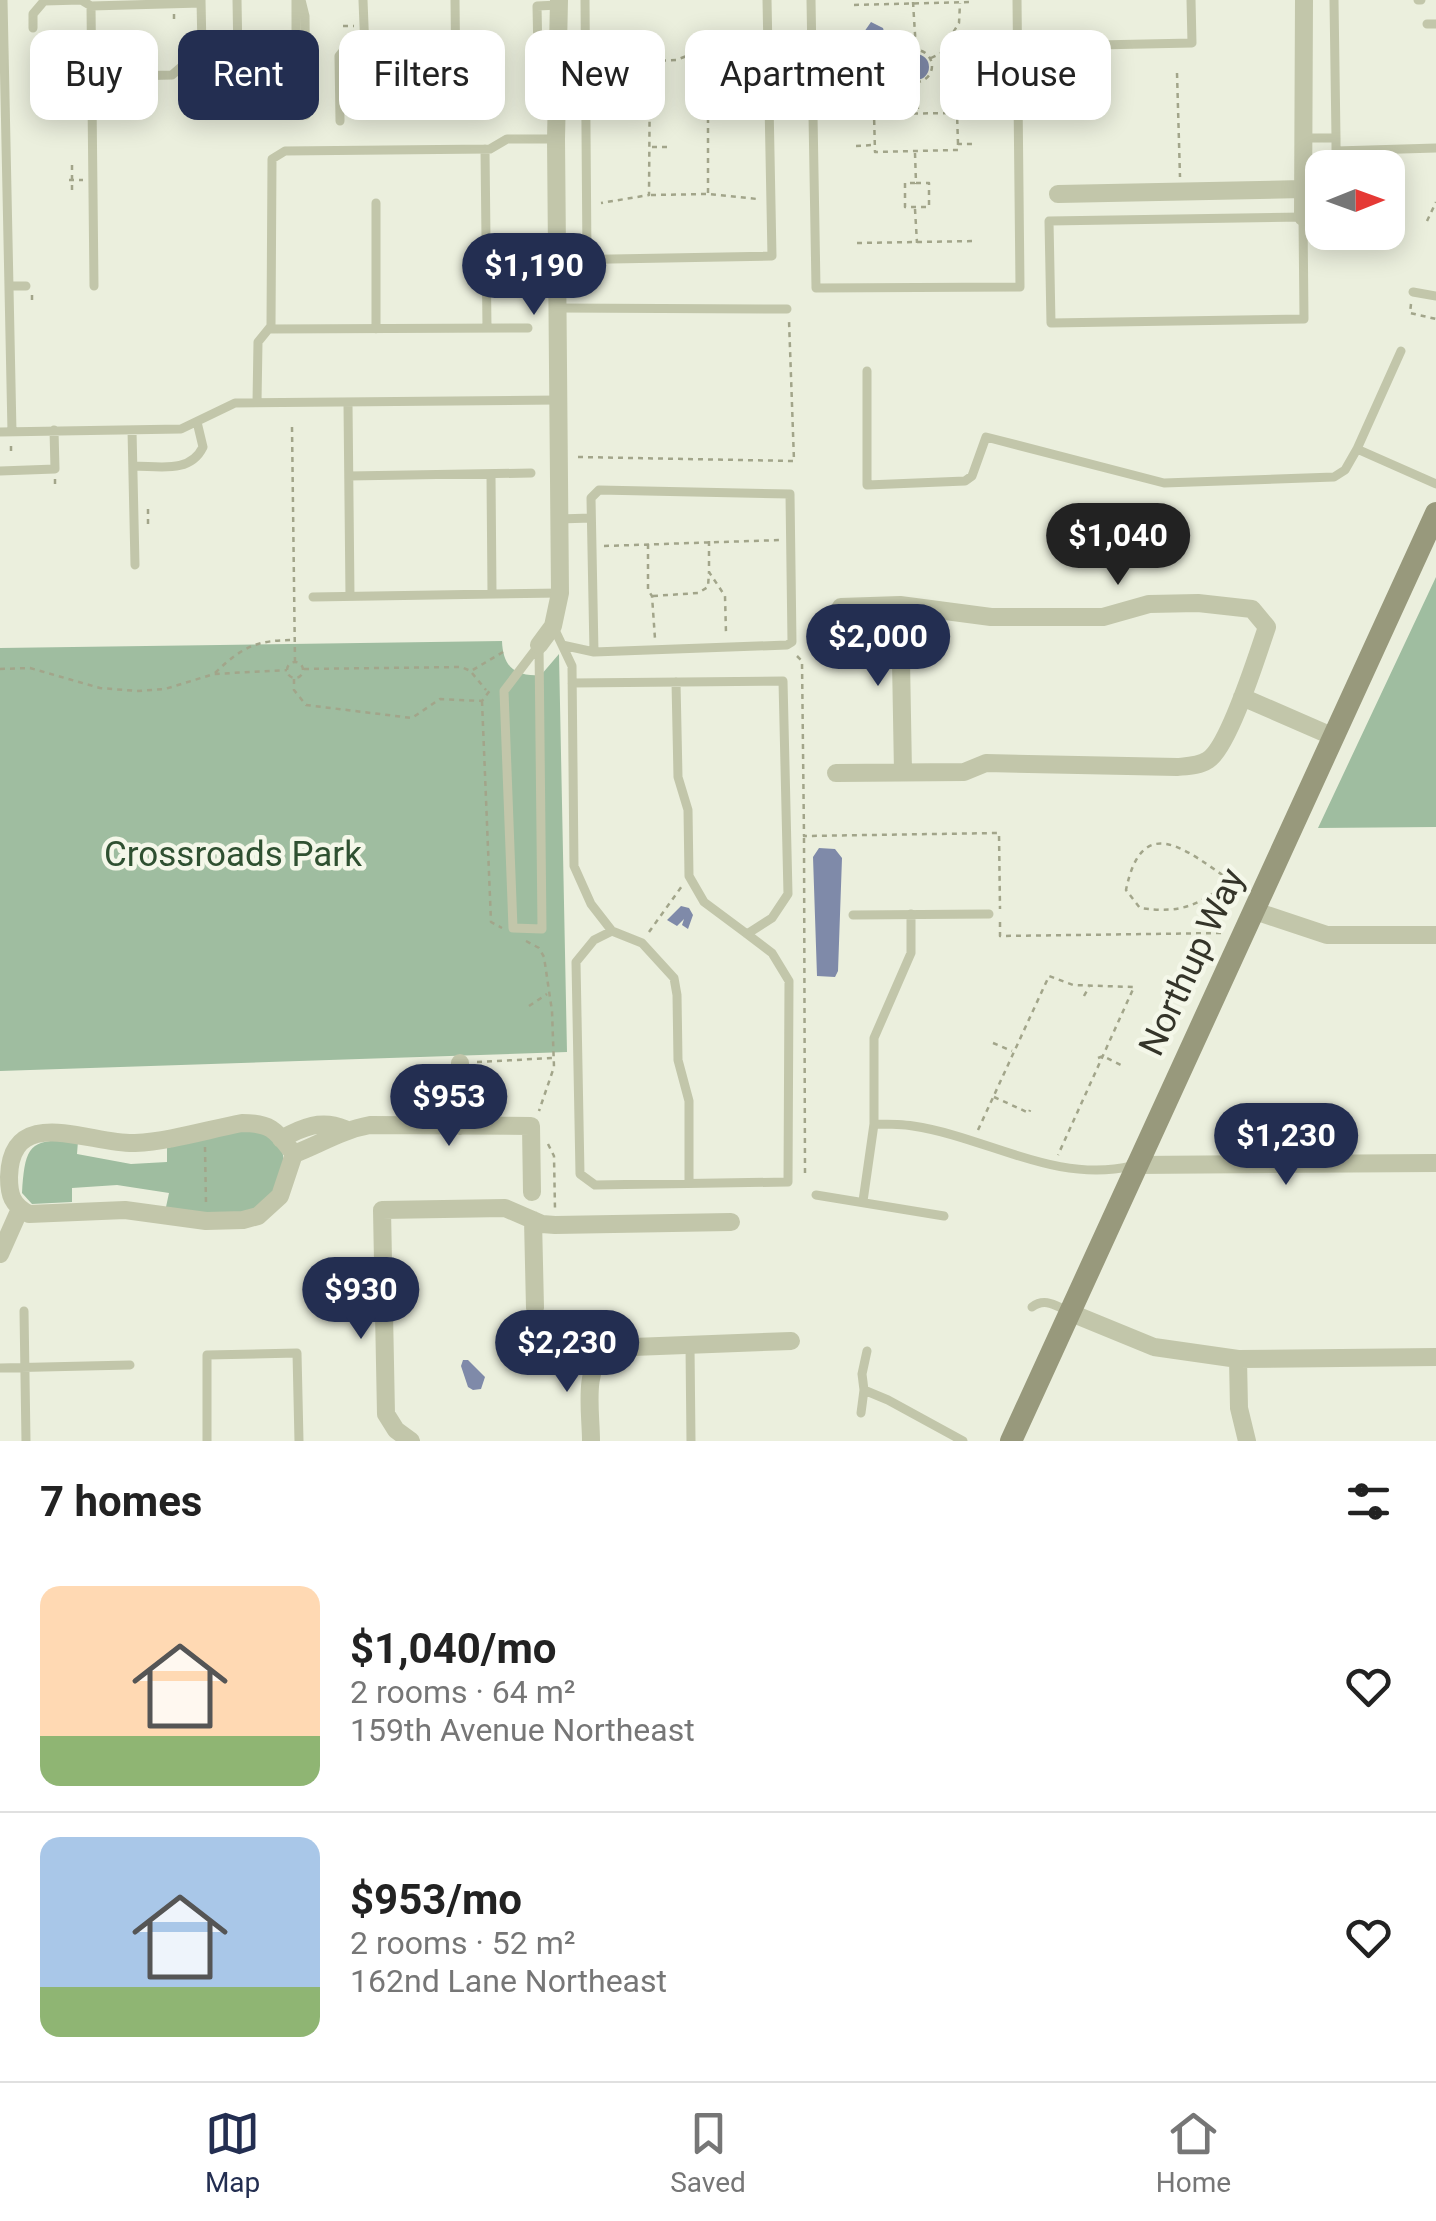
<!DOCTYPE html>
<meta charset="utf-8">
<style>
:root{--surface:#fff;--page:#f2f2f2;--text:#222;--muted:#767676;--line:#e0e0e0;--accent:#232e51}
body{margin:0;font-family:Roboto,sans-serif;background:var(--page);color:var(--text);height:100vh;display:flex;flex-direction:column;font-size:38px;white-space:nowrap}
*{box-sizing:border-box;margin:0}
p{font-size:32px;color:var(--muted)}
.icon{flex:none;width:55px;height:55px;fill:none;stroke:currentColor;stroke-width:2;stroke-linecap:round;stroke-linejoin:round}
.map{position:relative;height:1441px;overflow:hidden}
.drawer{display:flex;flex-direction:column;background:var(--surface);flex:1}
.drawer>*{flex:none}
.top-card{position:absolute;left:30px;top:30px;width:1378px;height:90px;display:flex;gap:20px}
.needle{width:65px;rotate:89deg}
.tools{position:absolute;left:1305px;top:150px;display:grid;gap:20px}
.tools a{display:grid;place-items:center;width:100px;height:100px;border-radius:20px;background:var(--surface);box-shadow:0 5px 25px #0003;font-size:50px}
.price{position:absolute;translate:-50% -85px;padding:0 22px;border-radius:35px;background:var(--accent);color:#fff;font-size:32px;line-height:65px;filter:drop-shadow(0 2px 5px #0008)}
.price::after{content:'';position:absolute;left:50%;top:60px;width:30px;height:22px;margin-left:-15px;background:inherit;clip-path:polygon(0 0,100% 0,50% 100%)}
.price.active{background:#222;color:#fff}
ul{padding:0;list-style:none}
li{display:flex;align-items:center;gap:30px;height:250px;padding:0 40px}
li+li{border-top:2px solid var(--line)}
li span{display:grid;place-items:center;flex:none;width:280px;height:200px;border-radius:20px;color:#555}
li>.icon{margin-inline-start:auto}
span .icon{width:120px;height:120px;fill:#fffc;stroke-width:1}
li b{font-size:42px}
h2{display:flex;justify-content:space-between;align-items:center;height:120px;padding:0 40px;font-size:42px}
.tag{padding:0 35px;border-radius:20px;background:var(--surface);box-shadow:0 5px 25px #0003;font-size:35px;line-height:90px}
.tag.active{background:var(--accent);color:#fff}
.dock{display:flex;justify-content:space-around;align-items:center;height:140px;border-top:2px solid var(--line);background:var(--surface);font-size:28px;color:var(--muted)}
.dock a{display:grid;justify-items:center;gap:5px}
.dock .active{color:var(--accent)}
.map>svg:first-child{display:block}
</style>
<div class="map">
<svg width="1436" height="1441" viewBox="0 0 1436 1441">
<rect width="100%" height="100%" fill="#ebefdd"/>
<path fill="#9fbda0" d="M 1436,577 L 1436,827 L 1318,828 Z
M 502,641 C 503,667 515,677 541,675 L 559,654 L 567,1052 L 0,1071 L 0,648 Z
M 234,1130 C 242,1131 258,1130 266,1133 C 297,1148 282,1191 260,1207 C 239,1222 190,1211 166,1207 L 169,1193 L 117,1185 L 72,1188 L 72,1202 L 32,1204 L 22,1193 C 25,1145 29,1138 78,1141 L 77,1154 L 131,1164 L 167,1162 L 167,1148 Z"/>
<path fill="#7f8aa9" d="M 871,22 L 883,28 L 892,62 L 885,72 L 877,73 L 870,65 L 871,47 L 864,32 Z
M903 67a13 13 0 1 1 26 0a13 13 0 1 1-26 0Z
M 819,848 L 835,849 L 842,858 L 838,971 L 835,977 L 817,976 L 813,857 Z
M 681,906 L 689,908 L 693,915 L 688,929 L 682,925 L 684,919 L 677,926 L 667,920 Z
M 463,1360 L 468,1360 L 485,1377 L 481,1389 L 473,1390 L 468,1387 L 461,1366 Z"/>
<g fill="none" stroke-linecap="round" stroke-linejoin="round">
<path stroke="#a2a58a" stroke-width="2.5" stroke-dasharray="5 5" stroke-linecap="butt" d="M 913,2 L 916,50
M 854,5 L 973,2
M 174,14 L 174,23
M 343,26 L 354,26
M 597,44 L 633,45 L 650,61 L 649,195 L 601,203
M 708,48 L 708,194
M900 66a16 16 0 1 1 32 0a16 16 0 1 1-32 0Z
M 931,58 L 951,48 L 949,39 L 959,23 L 960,3
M 651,61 L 676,60 L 708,48 L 756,47
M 1177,73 L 1180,177
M 917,84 L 918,111
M 958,144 L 957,113 L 874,114 L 875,152 L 958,150 L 958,144 L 975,144
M 856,146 L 873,145
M 652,147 L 669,147
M 915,153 L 916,183 L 929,183 L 929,207 L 905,207 L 905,183 L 916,183
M 72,165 L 72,194
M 69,180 L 83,180
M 651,195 L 708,194 L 757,199
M 915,209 L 917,243
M 1427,221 L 1436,202
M 857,243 L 977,241
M 32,295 L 32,305
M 1411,304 L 1410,313 L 1436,319
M 292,427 L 295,662
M 11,446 L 11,455
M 578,457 L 794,461 L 789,320
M 55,479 L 55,488
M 148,509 L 148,529
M 709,541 L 709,572 L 725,596 L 726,633
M 648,544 L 648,590 L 652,596 L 655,639
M 604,546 L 780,540
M 653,596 L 698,593 L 708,587 L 709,572
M 797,656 L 802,661 L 804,836 L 999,833 L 1000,909
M287 670a8 8 0 1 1 16 0a8 8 0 1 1-16 0Z
M 0,669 L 30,668 L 100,688 L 137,691 L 165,689 L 214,674 L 287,670
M 304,669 L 461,667 L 471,671 L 503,652
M 215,673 C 243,646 257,640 295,640
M 472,673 L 486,690
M 294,679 L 294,690 L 306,705 L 412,718 L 440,699 L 482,701 L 491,689
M 482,701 L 491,922 L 502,928
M 804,838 L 805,1176
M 1231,881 C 1186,850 1142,811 1126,890 L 1140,908 C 1182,914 1198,905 1231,881 L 1245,886
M 1000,922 L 1000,936 L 1223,933
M 649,932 L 682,886
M 526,941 L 539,948 L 544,957 L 552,1011 L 554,1067 L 539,1111
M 1084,996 L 1089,987
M 529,1006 L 547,994
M 993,1043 L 1012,1051
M 1098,1058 L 1103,1056 L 1123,1066
M 477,1062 L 553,1058
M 994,1097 L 1029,1113 L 1030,1110
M 978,1130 L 1049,976 L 1073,985 L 1134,987 L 1058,1155
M 548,1144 L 554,1156 L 555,1210
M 205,1147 L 206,1204"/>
<path stroke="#c2c6aa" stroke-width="9" d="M 3,0 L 12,432
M 237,0 L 239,115 L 306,115 L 305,16 L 301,0
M 363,0 L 365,51
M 585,0 L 587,259
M 811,0 L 816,288 L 1020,287 L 1017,0
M 1334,0 L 1336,138
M 1418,0 L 1421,0
M 91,6 L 94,286
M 1427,24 L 1436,24
M 33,28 L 33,14 L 44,1 L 81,0 L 91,6 L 201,3
M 1050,46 L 1192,43 L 1191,0
M 91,77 L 172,75 L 202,49 L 201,0
M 239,85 L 292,84 L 296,70 L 296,0
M 340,90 L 456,88 L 455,0
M 557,105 L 539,105 L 537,6 L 559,5
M 340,121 L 339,56 L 343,51 L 456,50
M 1304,138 L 1336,138 L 1336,151 L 1436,148
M 485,149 L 487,328
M 376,203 L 376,329
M 1303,217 L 1304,319 L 1051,323 L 1049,221 Z
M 557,260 L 772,256 L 767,0
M 9,286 L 26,286
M 1413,292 L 1436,296
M 558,308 L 787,309
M 269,329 L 528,328
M 867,371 L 867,485 L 965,481 L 972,476 L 986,437 L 1164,483 L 1334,477 L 1345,470 L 1357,449 L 1436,484
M 257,402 L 258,342 L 271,326 L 272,159 L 285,151 L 490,149 L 507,139 L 556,139
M 348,404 L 350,596
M 132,430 L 135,565
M 0,432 L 181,429 L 235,403 L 558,400
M 1357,449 L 1401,351
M 133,466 C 159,466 190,474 203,447 L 197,422
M 0,471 L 55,469 L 54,430
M 491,475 L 492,593
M 349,476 L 531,473
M 559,519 L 591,518
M 313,597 L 560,593
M 554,628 L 572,666 L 574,866 L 591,904 L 612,931 L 642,943 L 674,978 L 677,995 L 678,1060 L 689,1101 L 689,1183
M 539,645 L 542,929 L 513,928 L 504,691 Z
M 562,645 L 594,652 L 787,645 L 792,642 L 790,494 L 599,490 L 591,498 L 594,652
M 676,682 L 678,777 L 688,810 L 689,876 L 704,902 L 747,934
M 572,683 L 783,681 L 788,894 L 772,918 L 747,934 L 772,953 L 789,981 L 788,1182 L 595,1185 L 580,1174 L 576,962 L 594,940 L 612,931
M 853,915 L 989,914
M 874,1124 C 887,1124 901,1124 913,1126 C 987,1137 1055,1184 1132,1166
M 816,1195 L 944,1216
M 863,1201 L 874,1124 L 874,1038 L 911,953 L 911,914
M 1032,1307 C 1045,1297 1056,1306 1068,1311
M 24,1311 L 26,1441
M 690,1346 L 691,1441
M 867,1351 L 862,1374 L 864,1390 L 888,1400 L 963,1441
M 0,1368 L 130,1365
M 861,1413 L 864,1390
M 207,1441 L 207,1355 L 297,1353 L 299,1441"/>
<path stroke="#c2c6aa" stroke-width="18" d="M 1058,194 L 1303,189
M 1303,217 L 1304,0
M 900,605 L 903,772
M 539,645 L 553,626 L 560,593 L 556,139 L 559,0
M 1242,697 L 1334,737
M 836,773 L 964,772 L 986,763 L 1177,767 C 1188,766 1199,766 1208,760 C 1229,747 1258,653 1267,627 L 1252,609 L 1198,603 L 1149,604 L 1103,617 L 991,617 L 900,605 L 841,607
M 1255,911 L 1327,935 L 1436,935
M 242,1123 C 272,1123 276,1131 294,1154 L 280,1196 L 258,1216 L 243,1220 L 206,1221 L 125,1210 L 29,1214 C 12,1205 9,1195 9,1177 C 11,1102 91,1145 135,1143 C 171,1141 206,1130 242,1123 Z
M 460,1126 L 460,1063
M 281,1139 C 303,1127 321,1119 345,1129
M 294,1154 C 320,1144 342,1130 370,1125 L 531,1126 L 532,1192
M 1135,1165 L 1436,1163
M 533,1220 L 535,1308
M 0,1254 L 20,1209
M 1071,1313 L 1154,1347 L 1238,1359 L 1436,1357
M 1238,1359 L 1239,1408 L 1247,1441
M 411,1441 L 396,1430 L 386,1414 L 382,1210 L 505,1208 L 542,1224 L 555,1225 L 731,1222
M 591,1441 C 591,1411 582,1369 607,1348 L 791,1341"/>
<path stroke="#98997c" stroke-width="22" d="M 1011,1441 L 1436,513"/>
</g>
<g text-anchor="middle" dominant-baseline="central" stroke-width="9" stroke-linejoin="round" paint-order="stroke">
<g font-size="35" fill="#2f5031" stroke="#f4f7e9">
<text x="233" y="854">Crossroads Park</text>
</g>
<g font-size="35" fill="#343429" stroke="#f4f7e9">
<text transform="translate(1192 962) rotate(-65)">Northup Way</text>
</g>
</g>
</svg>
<div class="tools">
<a><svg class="needle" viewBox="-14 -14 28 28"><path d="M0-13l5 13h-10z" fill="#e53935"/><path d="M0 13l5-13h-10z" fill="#767676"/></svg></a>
</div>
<b class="price" style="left:534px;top:318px">$1,190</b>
<b class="price active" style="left:1118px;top:588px">$1,040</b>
<b class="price" style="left:878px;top:689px">$2,000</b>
<b class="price" style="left:449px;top:1149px">$953</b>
<b class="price" style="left:1286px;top:1188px">$1,230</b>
<b class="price" style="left:361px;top:1342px">$930</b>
<b class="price" style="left:567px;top:1395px">$2,230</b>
<div class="top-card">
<a class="tag">Buy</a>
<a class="tag active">Rent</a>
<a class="tag">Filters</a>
<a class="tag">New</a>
<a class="tag">Apartment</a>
<a class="tag">House</a>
</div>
</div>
<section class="drawer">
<h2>7 homes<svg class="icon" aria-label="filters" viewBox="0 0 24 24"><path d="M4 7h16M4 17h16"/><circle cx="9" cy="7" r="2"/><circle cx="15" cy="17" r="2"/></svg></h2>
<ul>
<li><span style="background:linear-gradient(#ffd9b3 75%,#8fb573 0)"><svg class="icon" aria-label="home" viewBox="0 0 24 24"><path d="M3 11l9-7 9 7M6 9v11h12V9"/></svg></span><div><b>$1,040/mo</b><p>2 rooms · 64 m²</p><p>159th Avenue Northeast</p></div><svg class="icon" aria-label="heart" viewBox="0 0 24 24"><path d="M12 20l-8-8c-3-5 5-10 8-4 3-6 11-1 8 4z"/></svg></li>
<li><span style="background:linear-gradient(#a9c7e8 75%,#8fb573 0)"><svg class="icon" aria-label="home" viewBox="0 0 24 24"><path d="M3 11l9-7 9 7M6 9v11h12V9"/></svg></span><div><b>$953/mo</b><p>2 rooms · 52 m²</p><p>162nd Lane Northeast</p></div><svg class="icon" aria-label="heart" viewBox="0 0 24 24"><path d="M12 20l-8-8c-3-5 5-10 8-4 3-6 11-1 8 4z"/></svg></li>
</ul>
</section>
<nav class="dock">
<a class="active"><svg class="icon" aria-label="map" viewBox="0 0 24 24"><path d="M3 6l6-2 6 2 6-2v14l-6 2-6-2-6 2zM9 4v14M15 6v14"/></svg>Map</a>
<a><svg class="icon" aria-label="saved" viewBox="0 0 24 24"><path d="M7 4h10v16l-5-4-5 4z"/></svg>Saved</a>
<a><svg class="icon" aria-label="home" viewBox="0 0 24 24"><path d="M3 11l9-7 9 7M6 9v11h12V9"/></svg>Home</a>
</nav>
